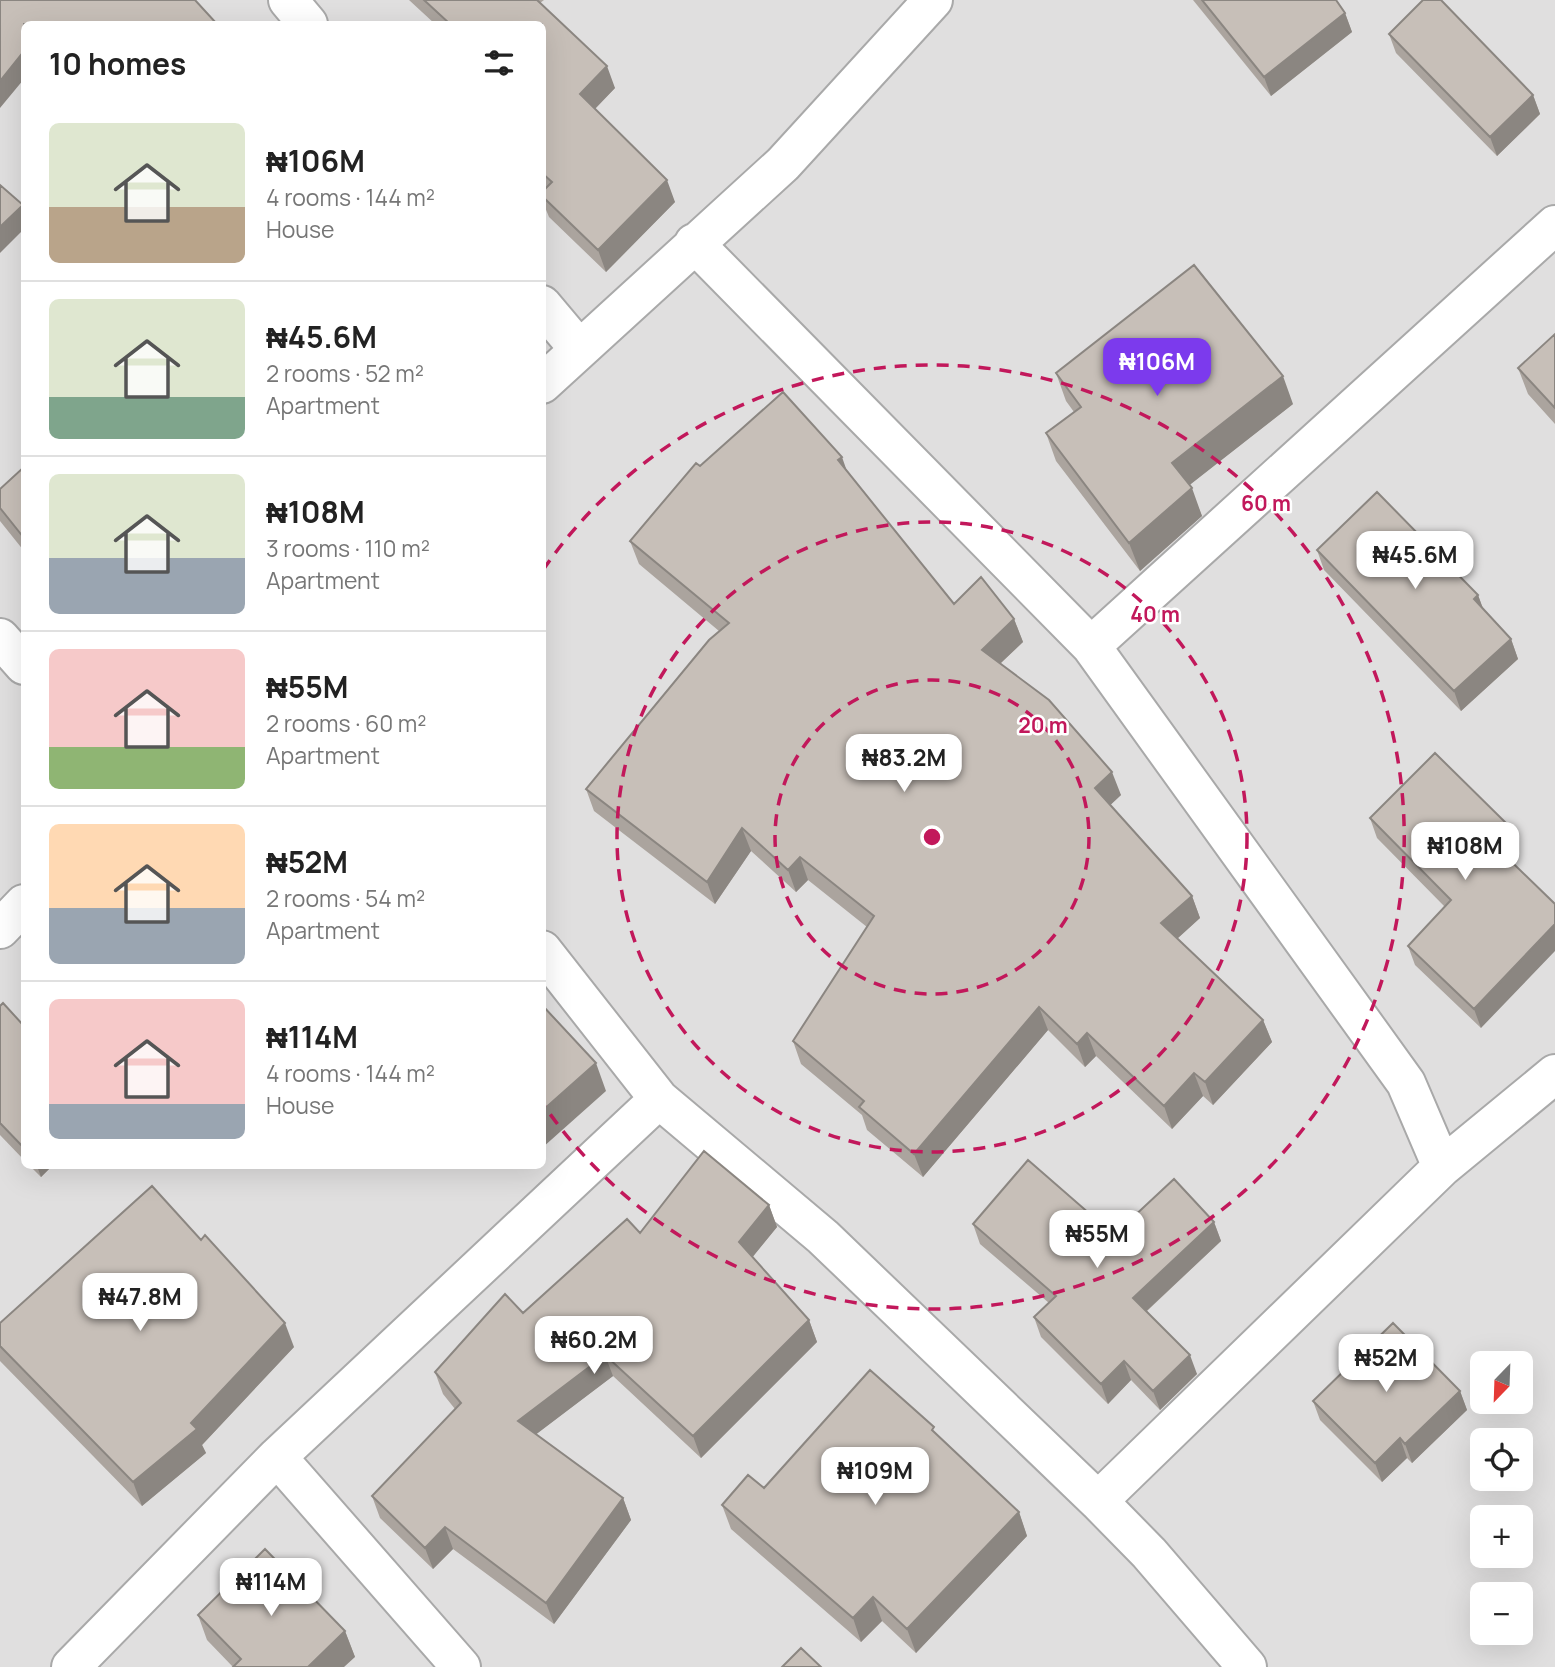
<!DOCTYPE html>
<meta charset="utf-8">
<style>
:root{--surface:#fff;--page:#f6f6f6;--text:#222;--muted:#767676;--line:#e0e0e0;--accent:#7c3aed}
body{margin:0;font-family:Manrope,sans-serif;background:var(--page);color:var(--text);height:100vh;display:flex;flex-direction:column;font-size:26px;white-space:nowrap}
*{box-sizing:border-box;margin:0}
p{font-size:23px;color:var(--muted)}
.icon{flex:none;width:38px;height:38px;fill:none;stroke:currentColor;stroke-width:2;stroke-linecap:round;stroke-linejoin:round}
.map{position:relative;flex:1;overflow:hidden}
.panel{position:absolute;left:21px;top:21px;width:525px;height:1148px;display:flex;flex-direction:column;background:var(--surface);border-radius:10px;box-shadow:0 7px 28px #0002}
.panel>*{flex:none}
.needle{width:46px;rotate:203deg}
.fabs{position:absolute;left:1470px;top:1351px;display:grid;gap:14px}
.fabs a{display:grid;place-items:center;width:63px;height:63px;border-radius:10px;background:var(--surface);box-shadow:0 7px 28px #0002;font-size:35px}
.price{position:absolute;translate:-50% -60px;padding:0 16px;border-radius:14px;background:#fff;color:#222;font-size:23px;line-height:46px;filter:drop-shadow(0 2px 4px #0008)}
.price::after{content:'';position:absolute;left:50%;top:42px;width:21px;height:16px;margin-left:-10px;background:inherit;clip-path:polygon(0 0,100% 0,50% 100%)}
.price.selected{background:var(--accent);color:#fff}
ul{padding:0;list-style:none}
li{display:flex;align-items:center;gap:21px;height:175px;padding:0 28px}
li+li{border-top:2px solid var(--line)}
li span{display:grid;place-items:center;flex:none;width:196px;height:140px;border-radius:10px;color:#555}
li>.icon{margin-inline-start:auto}
span .icon{width:84px;height:84px;fill:#fffc;stroke-width:1}
li b{font-size:30px}
h2{display:flex;justify-content:space-between;align-items:center;height:84px;padding:0 28px;font-size:30px}
.map>svg:first-child{display:block}
</style>
<div class="map">
<svg width="1555" height="1667" viewBox="0 0 1555 1667">
<rect width="100%" height="100%" fill="#f2efe9"/>
<path fill="#e0dfdf" fill-rule="evenodd" d="M 0,0 L 1555,0 L 1555,1667 L 0,1667 ZM 24,24 L 542,24 L 542,1166 L 24,1166 ZM 1482,1363 L 1521,1363 L 1521,1402 L 1482,1402 ZM 1482,1440 L 1521,1440 L 1521,1479 L 1482,1479 ZM 1482,1517 L 1521,1517 L 1521,1556 L 1482,1556 ZM 1482,1594 L 1521,1594 L 1521,1633 L 1482,1633 Z"/>
<g fill="none" stroke-linecap="round" stroke-linejoin="round">
<defs>
<path id="street" d="M 288,0 L 308,24
M 694,243 L 1091,646 L 1406,1083 L 1442,1167 L 1098,1501
M 542,305 L 579,349
M 542,384 L 783,164 L 933,0
M 0,638 L 24,665
M 1091,646 L 1555,225
M 0,929 L 24,904
M 542,950 L 659,1099 L 823,1237 L 1098,1501 L 1149,1553 L 1247,1667
M 1442,1167 L 1555,1074
M 277,1457 L 461,1667
M 71,1667 L 277,1457 L 659,1099"/>
</defs>
<use href="#street" stroke="#a9a9a9" stroke-width="42"/>
<use href="#street" stroke="#fff" stroke-width="38"/>
</g>
<path fill="#aba49e" d="M 409,0 L 544,0 L 540,3 L 615,88 L 595,109 L 675,202 L 606,272 L 549,217 L 542,200 L 542,192 L 545,190 L 542,188 L 542,24 L 435,24 Z
M 1193,0 L 1336,0 L 1345,13 L 1352,32 L 1271,96 Z
M 1389,34 L 1533,95 L 1540,114 L 1497,156 L 1396,53 Z
M 1555,334 L 1555,424 L 1528,394 L 1518,368 Z
M 1056,373 L 1293,404 L 1189,485 L 1202,516 L 1140,571 L 1056,461 L 1046,433 L 1074,412 L 1066,401 Z
M 700,466 L 848,472 L 954,604 L 1014,619 L 1023,642 L 1000,664 L 1121,795 L 1110,805 L 1192,896 L 1200,918 L 1177,939 L 1263,1020 L 1272,1042 L 1213,1105 L 1203,1096 L 1172,1129 L 1096,1056 L 1085,1067 L 1048,1030 L 923,1177 L 867,1130 L 862,1115 L 801,1064 L 793,1041 L 867,927 L 808,880 L 796,892 L 751,851 L 715,904 L 594,811 L 586,789 L 719,631 L 639,564 L 630,541 Z
M 24,467 L 24,551 L 0,521 L 0,489 Z
M 1317,550 L 1478,595 L 1483,609 L 1511,639 L 1518,659 L 1461,711 L 1324,570 Z
M 1370,818 L 1506,823 L 1513,842 L 1502,853 L 1481,1028 L 1415,965 L 1408,946 L 1445,907 L 1377,838 Z
M 0,1006 L 24,1026 L 24,1160 L 0,1135 Z
M 30,1166 L 52,1166 L 41,1177 Z
M 769,1205 L 777,1227 L 752,1257 L 809,1320 L 817,1342 L 701,1458 L 613,1376 L 536,1434 L 623,1498 L 631,1520 L 554,1624 L 453,1549 L 433,1569 L 380,1518 L 372,1496 L 455,1409 L 443,1394 L 435,1372 L 640,1233 Z
M 1214,1222 L 1221,1241 L 1147,1311 L 1197,1374 L 1160,1410 L 1131,1380 L 1108,1404 L 1041,1337 L 1034,1317 L 1049,1303 L 980,1244 L 973,1224 L 1114,1235 Z
M 0,1323 L 294,1347 L 202,1445 L 206,1453 L 142,1506 L 0,1361 Z
M 1460,1391 L 1467,1410 L 1412,1463 L 1407,1458 L 1382,1482 L 1320,1420 L 1313,1401 Z
M 937,1435 L 1019,1512 L 1027,1536 L 916,1653 L 882,1621 L 861,1642 L 731,1529 L 722,1505 L 764,1488 Z
M 198,1615 L 345,1631 L 355,1657 L 233,1667 L 207,1640 Z"/>
<path fill="#8b8681" d="M 1345,13 L 1352,32 L 1271,96 L 1264,77 Z
M 24,51 L 24,79 L 0,108 L 0,81 Z
M 607,66 L 615,88 L 588,116 L 580,94 Z
M 1533,95 L 1540,114 L 1497,156 L 1490,137 Z
M 667,180 L 675,202 L 606,272 L 598,250 Z
M 23,205 L 24,210 L 24,229 L 0,253 L 0,227 Z
M 1283,376 L 1293,404 L 1182,491 L 1172,463 Z
M 842,457 L 850,480 L 838,460 Z
M 1192,488 L 1202,516 L 1140,571 L 1129,543 Z
M 1478,595 L 1485,614 L 1474,599 Z
M 1014,619 L 1023,642 L 990,673 L 982,650 Z
M 1511,639 L 1518,659 L 1461,711 L 1454,691 Z
M 1112,772 L 1121,795 L 1104,811 L 1095,788 Z
M 1506,823 L 1513,842 L 1496,859 L 1489,840 Z
M 742,828 L 751,851 L 715,904 L 707,882 Z
M 800,857 L 808,880 L 796,892 L 788,870 Z
M 1192,896 L 1200,918 L 1169,946 L 1161,923 Z
M 1555,924 L 1555,951 L 1481,1028 L 1474,1009 Z
M 1039,1007 L 1048,1030 L 923,1177 L 914,1154 Z
M 1263,1020 L 1272,1042 L 1213,1105 L 1205,1082 Z
M 1087,1033 L 1096,1056 L 1085,1067 L 1077,1044 Z
M 596,1063 L 606,1091 L 542,1148 L 542,1111 Z
M 1194,1073 L 1203,1096 L 1172,1129 L 1164,1106 Z
M 37,1166 L 52,1166 L 41,1177 Z
M 769,1205 L 777,1227 L 747,1264 L 739,1242 Z
M 1214,1222 L 1221,1241 L 1140,1317 L 1133,1298 Z
M 809,1320 L 817,1342 L 701,1458 L 693,1436 Z
M 285,1323 L 294,1347 L 202,1445 L 206,1453 L 142,1506 L 133,1482 L 191,1423 Z
M 605,1355 L 613,1376 L 526,1442 L 518,1421 Z
M 1190,1355 L 1197,1374 L 1160,1410 L 1153,1391 Z
M 1124,1361 L 1131,1380 L 1108,1404 L 1101,1384 Z
M 1460,1391 L 1467,1410 L 1412,1463 L 1405,1444 Z
M 1400,1438 L 1407,1458 L 1382,1482 L 1375,1463 Z
M 623,1498 L 631,1520 L 554,1624 L 546,1603 Z
M 1019,1512 L 1027,1536 L 916,1653 L 907,1629 Z
M 445,1527 L 453,1549 L 433,1569 L 425,1548 Z
M 873,1597 L 882,1621 L 861,1642 L 853,1618 Z
M 345,1631 L 355,1657 L 344,1667 L 308,1667 Z"/>
<path fill="#c7bfb8" stroke="#8b8681" stroke-width="2" d="M 0,0 L 195,0 L 217,24 L 24,24 L 24,51 L 0,81 Z
M 424,0 L 537,0 L 607,66 L 580,94 L 667,180 L 598,250 L 542,196 L 542,192 L 552,182 L 542,173 L 542,24 L 450,24 Z
M 1202,0 L 1336,0 L 1345,13 L 1264,77 Z
M 1423,0 L 1441,0 L 1533,95 L 1490,137 L 1389,34 Z
M 0,185 L 23,205 L 0,227 Z
M 1194,265 L 1283,376 L 1172,463 L 1192,488 L 1129,543 L 1046,433 L 1081,407 L 1056,373 Z
M 1555,334 L 1555,408 L 1518,368 Z
M 783,392 L 842,457 L 838,460 L 954,604 L 981,577 L 1014,619 L 982,650 L 1049,700 L 1112,772 L 1095,788 L 1192,896 L 1161,923 L 1263,1020 L 1205,1082 L 1194,1073 L 1164,1106 L 1087,1033 L 1077,1044 L 1039,1007 L 914,1154 L 859,1107 L 864,1101 L 793,1041 L 874,916 L 800,857 L 788,870 L 742,828 L 707,882 L 586,789 L 709,640 L 729,623 L 630,541 L 696,463 L 700,466 Z
M 24,467 L 24,538 L 0,508 L 0,489 Z
M 1377,492 L 1478,595 L 1474,599 L 1511,639 L 1454,691 L 1317,550 Z
M 1435,753 L 1506,823 L 1489,840 L 1555,904 L 1555,924 L 1474,1009 L 1408,946 L 1451,900 L 1370,818 Z
M 3,1003 L 24,1026 L 24,1148 L 0,1123 L 0,1006 Z
M 542,1005 L 596,1063 L 542,1111 Z
M 704,1151 L 769,1205 L 739,1242 L 809,1320 L 693,1436 L 605,1355 L 518,1421 L 623,1498 L 546,1603 L 445,1527 L 425,1548 L 372,1496 L 461,1403 L 435,1372 L 505,1294 L 523,1313 L 627,1219 L 640,1233 Z
M 1028,1160 L 1114,1235 L 1174,1179 L 1214,1222 L 1133,1298 L 1190,1355 L 1153,1391 L 1124,1361 L 1101,1384 L 1034,1317 L 1056,1296 L 973,1224 Z
M 152,1186 L 201,1240 L 205,1235 L 285,1323 L 191,1423 L 197,1429 L 133,1482 L 0,1346 L 0,1323 Z
M 1393,1323 L 1460,1391 L 1405,1444 L 1400,1438 L 1375,1463 L 1313,1401 Z
M 870,1370 L 934,1427 L 932,1430 L 1019,1512 L 907,1629 L 873,1597 L 853,1618 L 722,1505 L 748,1475 L 764,1488 Z
M 265,1549 L 345,1631 L 308,1667 L 233,1667 L 241,1659 L 198,1615 Z
M 801,1648 L 821,1667 L 782,1667 Z"/>
<g fill="none" stroke="#c2185b" stroke-width="3.5" stroke-dasharray="12 9">
<circle cx="932" cy="837" r="157"/>
<circle cx="932" cy="837" r="315"/>
<path d="M543 570A472 472 0 1 1 543 1104"/>
</g>
<circle cx="932" cy="837" r="10" fill="#c2185b" stroke="#fff" stroke-width="3.5"/>
<g font-size="21" text-anchor="middle" font-weight="bold" fill="#c2185b" stroke="#fff" stroke-width="5" stroke-linejoin="round" paint-order="stroke">
<text x="1266" y="511">60 m</text>
<text x="1155" y="622">40 m</text>
<text x="1043" y="733">20 m</text>
</g>
</svg>
<div class="fabs">
<a><svg class="needle" viewBox="-14 -14 28 28"><path d="M0-13l5 13h-10z" fill="#e53935"/><path d="M0 13l5-13h-10z" fill="#767676"/></svg></a>
<a><svg class="icon" aria-label="locate" viewBox="0 0 24 24"><circle cx="12" cy="12" r="6"/><path d="M12 2v4M12 18v4M2 12h4M18 12h4"/></svg></a>
<a>+</a>
<a>−</a>
</div>
<b class="price selected" style="left:1157px;top:398px">₦106M</b>
<b class="price" style="left:1415px;top:591px">₦45.6M</b>
<b class="price" style="left:904px;top:794px">₦83.2M</b>
<b class="price" style="left:1465px;top:882px">₦108M</b>
<b class="price" style="left:1097px;top:1270px">₦55M</b>
<b class="price" style="left:140px;top:1333px">₦47.8M</b>
<b class="price" style="left:594px;top:1376px">₦60.2M</b>
<b class="price" style="left:1386px;top:1394px">₦52M</b>
<b class="price" style="left:875px;top:1507px">₦109M</b>
<b class="price" style="left:271px;top:1618px">₦114M</b>
<section class="panel">
<h2>10 homes<svg class="icon" aria-label="filters" viewBox="0 0 24 24"><path d="M4 7h16M4 17h16"/><circle cx="9" cy="7" r="2"/><circle cx="15" cy="17" r="2"/></svg></h2>
<ul>
<li><span style="background:linear-gradient(#dfe7d0 60%,#b9a48a 0)"><svg class="icon" aria-label="home" viewBox="0 0 24 24"><path d="M3 11l9-7 9 7M6 9v11h12V9"/></svg></span><div><b>₦106M</b><p>4 rooms · 144 m²</p><p>House</p></div></li>
<li><span style="background:linear-gradient(#dfe7d0 70%,#7fa58c 0)"><svg class="icon" aria-label="home" viewBox="0 0 24 24"><path d="M3 11l9-7 9 7M6 9v11h12V9"/></svg></span><div><b>₦45.6M</b><p>2 rooms · 52 m²</p><p>Apartment</p></div></li>
<li><span style="background:linear-gradient(#dfe7d0 60%,#9aa5b1 0)"><svg class="icon" aria-label="home" viewBox="0 0 24 24"><path d="M3 11l9-7 9 7M6 9v11h12V9"/></svg></span><div><b>₦108M</b><p>3 rooms · 110 m²</p><p>Apartment</p></div></li>
<li><span style="background:linear-gradient(#f6c9c9 70%,#8fb573 0)"><svg class="icon" aria-label="home" viewBox="0 0 24 24"><path d="M3 11l9-7 9 7M6 9v11h12V9"/></svg></span><div><b>₦55M</b><p>2 rooms · 60 m²</p><p>Apartment</p></div></li>
<li><span style="background:linear-gradient(#ffd9b3 60%,#9aa5b1 0)"><svg class="icon" aria-label="home" viewBox="0 0 24 24"><path d="M3 11l9-7 9 7M6 9v11h12V9"/></svg></span><div><b>₦52M</b><p>2 rooms · 54 m²</p><p>Apartment</p></div></li>
<li><span style="background:linear-gradient(#f6c9c9 75%,#9aa5b1 0)"><svg class="icon" aria-label="home" viewBox="0 0 24 24"><path d="M3 11l9-7 9 7M6 9v11h12V9"/></svg></span><div><b>₦114M</b><p>4 rooms · 144 m²</p><p>House</p></div></li>
</ul>
</section>
</div>
